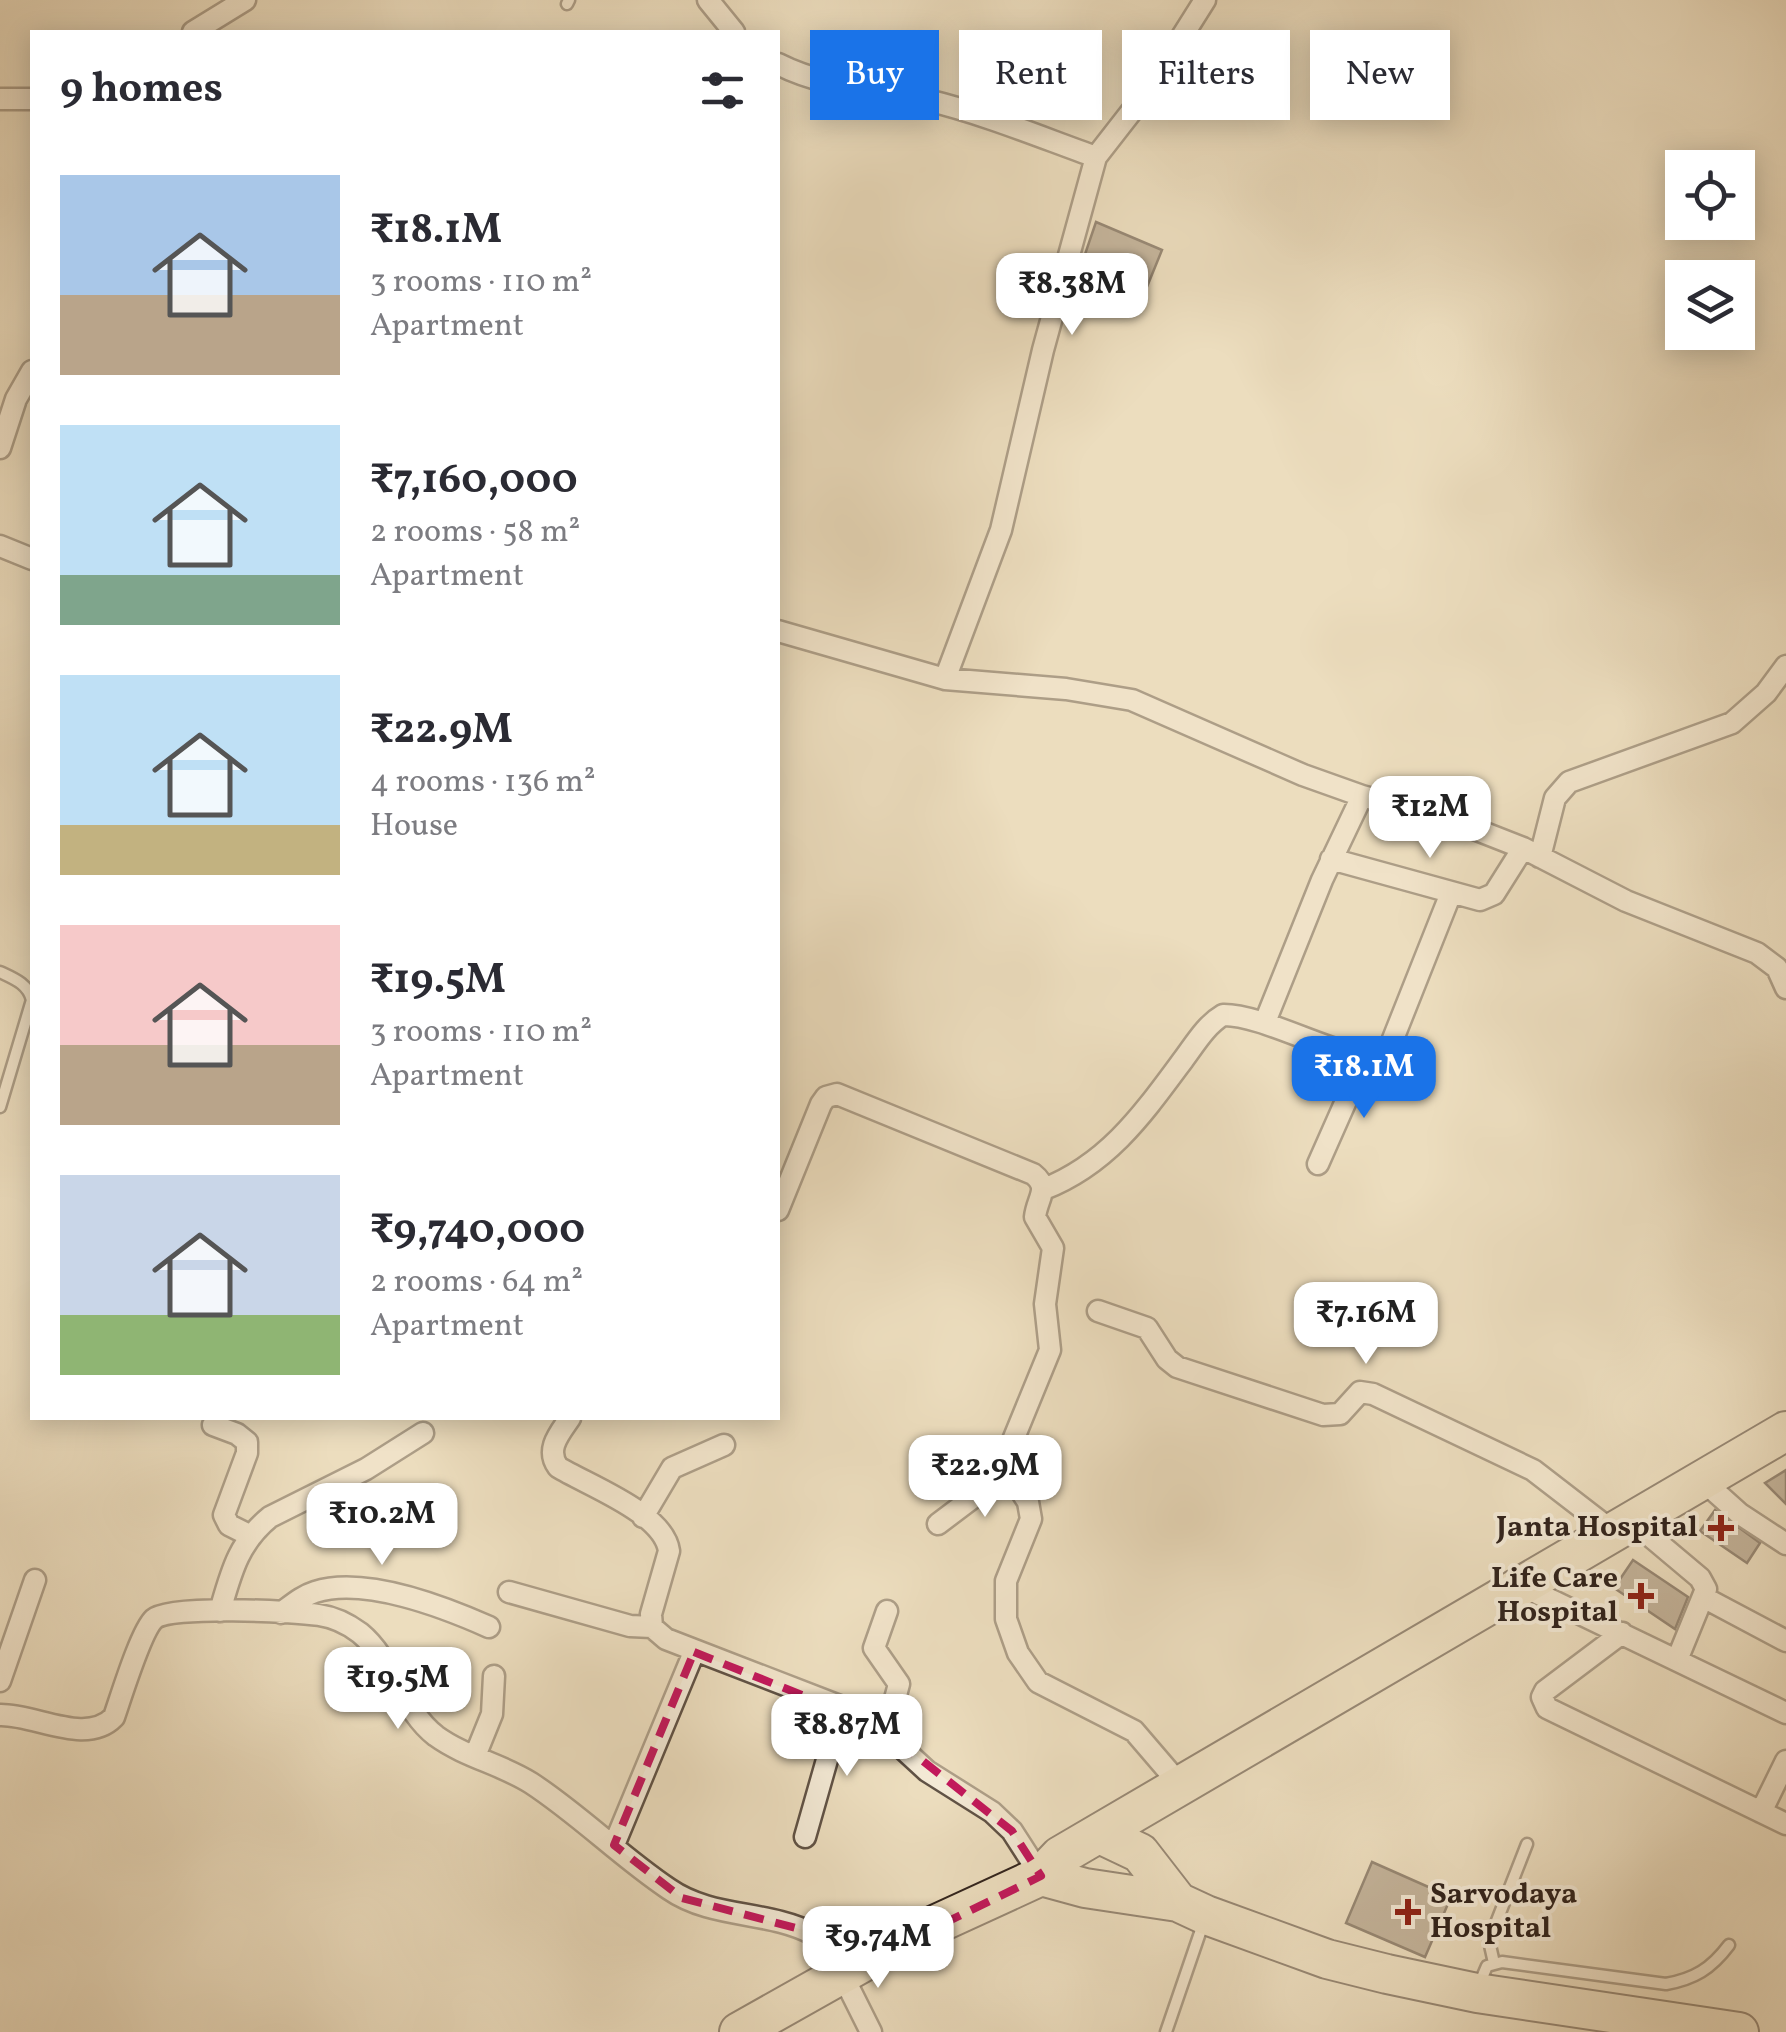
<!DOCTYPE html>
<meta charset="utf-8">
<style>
:root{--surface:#fff;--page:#f2f2f3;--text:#2b2b33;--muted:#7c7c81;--accent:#1a73e8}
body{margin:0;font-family:Vollkorn,serif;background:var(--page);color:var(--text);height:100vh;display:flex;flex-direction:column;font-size:38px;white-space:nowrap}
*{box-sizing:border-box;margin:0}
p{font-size:32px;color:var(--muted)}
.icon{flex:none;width:55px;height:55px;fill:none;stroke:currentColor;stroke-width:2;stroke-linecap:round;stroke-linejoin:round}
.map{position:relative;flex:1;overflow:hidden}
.sheet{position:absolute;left:30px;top:30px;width:750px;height:1390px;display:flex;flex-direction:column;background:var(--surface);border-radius:0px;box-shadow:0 5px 25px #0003}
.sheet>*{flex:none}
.guide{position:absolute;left:810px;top:30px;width:825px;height:90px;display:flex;gap:20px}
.fabs{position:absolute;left:1665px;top:150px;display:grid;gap:20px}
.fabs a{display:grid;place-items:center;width:90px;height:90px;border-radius:0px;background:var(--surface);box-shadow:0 5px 25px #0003;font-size:50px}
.price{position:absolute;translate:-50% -85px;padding:0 22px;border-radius:20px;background:#fff;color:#222;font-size:32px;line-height:65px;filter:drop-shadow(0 2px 5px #0008)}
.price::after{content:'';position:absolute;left:50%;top:60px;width:30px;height:22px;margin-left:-15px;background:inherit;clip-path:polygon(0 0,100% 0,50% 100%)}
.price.selected{background:var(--accent);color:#fff}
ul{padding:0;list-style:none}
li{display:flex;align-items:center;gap:30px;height:250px;padding:0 30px}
li span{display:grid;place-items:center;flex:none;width:280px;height:200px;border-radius:0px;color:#555}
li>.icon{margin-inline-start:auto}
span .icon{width:120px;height:120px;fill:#fffc;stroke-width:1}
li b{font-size:42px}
h2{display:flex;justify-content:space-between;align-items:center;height:120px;padding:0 30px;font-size:42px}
.chip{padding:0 35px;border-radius:0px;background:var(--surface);box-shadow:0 5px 25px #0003;font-size:35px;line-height:90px}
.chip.selected{background:var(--accent);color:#fff}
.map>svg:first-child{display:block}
</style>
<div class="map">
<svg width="1786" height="2032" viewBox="0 0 1786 2032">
<rect width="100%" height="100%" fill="#ecddbe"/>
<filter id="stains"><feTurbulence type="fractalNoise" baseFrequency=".002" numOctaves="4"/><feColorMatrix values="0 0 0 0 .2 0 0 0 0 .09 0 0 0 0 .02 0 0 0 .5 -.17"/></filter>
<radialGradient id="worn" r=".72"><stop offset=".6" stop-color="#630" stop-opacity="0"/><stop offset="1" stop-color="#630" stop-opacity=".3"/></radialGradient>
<path fill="#938471" stroke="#32241d" stroke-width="2.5" d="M 1096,222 L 1162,250 L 1142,299 L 1079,272 Z
M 1786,1470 L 1786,1504 L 1765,1483 Z
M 1715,1510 L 1760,1543 L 1747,1563 L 1700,1531 Z
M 1633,1560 L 1688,1597 L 1675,1629 L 1614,1588 Z
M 1372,1862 L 1451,1897 L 1425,1957 L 1346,1923 Z"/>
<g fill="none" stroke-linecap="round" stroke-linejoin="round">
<defs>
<path id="lane" d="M 567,4 L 569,0
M 0,972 C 15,979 28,984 32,1000 L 0,1107
M 1494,1963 L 1489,1941 L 1527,1844
M 1478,1987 L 1487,1966 L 1502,1962 L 1666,1984 C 1694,1979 1711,1969 1729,1945
M 1166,2032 L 1203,1924"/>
<path id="street" d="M 708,0 L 734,32
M 193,32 L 245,0
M 778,64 C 825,88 877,89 927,100 C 985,114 1040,137 1096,157
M 0,99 L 32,99
M 0,448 L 16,399 L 32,371
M 0,546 L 32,559
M 778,631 L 945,679 L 1066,689 L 1132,700 L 1303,775 L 1362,796 L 1454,821 L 1523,848 L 1626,901 L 1757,953 L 1777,968 L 1786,988
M 945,679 L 1001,530 L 1043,350 L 1096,157 L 1149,89 L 1205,0
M 1540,857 L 1555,798 L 1569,782 L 1732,723 L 1766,693 L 1786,666
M 1331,859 L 1480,900 L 1494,894 L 1523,848
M 1265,1022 L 1322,880 L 1362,796
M 1318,1164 L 1365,1058
M 1044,1189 C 1108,1164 1143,1114 1183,1060 C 1195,1044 1206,1025 1223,1015 C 1266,1014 1353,1067 1383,1056 L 1389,1049 L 1451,893
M 778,1210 L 821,1104 L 826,1097 L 837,1094 L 1033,1174 C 1051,1188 1037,1198 1035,1217 L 1053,1248 L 1045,1304 L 1050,1350 L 1009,1450 L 1010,1474 L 1028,1502 L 1031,1519 L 1006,1581 L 1006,1619 L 1018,1653 L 1038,1682 L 1134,1731 L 1182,1787
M 1098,1311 L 1147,1328 L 1167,1359 L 1177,1367 L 1323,1415 L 1340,1414 L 1360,1392 L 1373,1394 L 1533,1470 L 1612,1531
M 570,1418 C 560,1433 545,1449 558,1467 C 589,1486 664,1513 669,1551 L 651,1614 L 652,1627 L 666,1639 L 842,1707 L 877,1725 L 927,1771 L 992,1812 L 1012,1831 L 1041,1876
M 213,1425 L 237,1434 L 247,1442 L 247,1453 L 224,1515 L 229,1525 L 249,1535
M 1701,1479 L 1740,1514 L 1786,1544
M 643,1517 L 672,1468 L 724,1445
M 1631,1520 L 1700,1578 L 1706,1589 L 1677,1660
M 938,1524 L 991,1484 L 1010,1474
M 1522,1586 L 1786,1713
M 509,1592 L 630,1626 L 652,1627
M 1703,1597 L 1786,1641
M 220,1611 C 231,1573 238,1543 270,1517 L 366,1469 L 423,1433
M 281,1613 C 292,1605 302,1596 315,1592 C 364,1576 444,1607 489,1627
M 1622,1633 L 1545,1691 L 1542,1697 L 1547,1708 L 1786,1824
M 0,1681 L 35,1580
M 0,1715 C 35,1714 86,1746 114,1717 C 121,1697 141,1631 154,1619 C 169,1605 294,1611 319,1615 C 333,1617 348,1624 360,1633 C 393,1660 402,1710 436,1736 C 465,1757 501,1764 531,1783 C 580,1815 621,1857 669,1889 C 712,1919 768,1910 813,1934 C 829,1942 840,1955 852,1968
M 886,1732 L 899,1684 L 874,1648 L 887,1611
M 475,1756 L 492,1714 L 494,1676
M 1761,1812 L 1786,1761
M 805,1837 L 842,1707
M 614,1845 L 694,1652
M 842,1974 L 871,2032"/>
<path id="highway" d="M 1100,1834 L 1140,1853 L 1178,1902
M 1041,1876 L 1085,1888 L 1178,1902 L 1206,1915 L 1327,1959 L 1387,1974 L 1477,1993 L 1739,2032
M 739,2032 L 906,1938 L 1041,1876 L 1060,1856 L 1786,1431"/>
</defs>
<use href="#lane" stroke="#605245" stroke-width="15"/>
<use href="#street" stroke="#605245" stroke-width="25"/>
<use href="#highway" stroke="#32241d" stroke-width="42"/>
<use href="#lane" stroke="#f3e9d5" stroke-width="10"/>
<use href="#street" stroke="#f3e9d5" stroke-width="20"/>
<use href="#highway" stroke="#ecddbe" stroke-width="38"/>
</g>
<path d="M0 0H1786V2032H0ZM 694,1652 L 877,1725 L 1012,1831 L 1041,1876 L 852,1968 L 811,1932 L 682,1898 L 614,1845 Z" fill="#ecddbe" fill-opacity=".55" fill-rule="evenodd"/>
<path fill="none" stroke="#c2185b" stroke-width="8" stroke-dasharray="20 12" stroke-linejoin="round" d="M 694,1652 L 877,1725 L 1012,1831 L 1041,1876 L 852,1968 L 811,1932 L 682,1898 L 614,1845 Z"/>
<g fill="#8f2418" stroke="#f3e9d5" stroke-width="4">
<path d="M1716 1513h10v10h10v10h-10v10h-10v-10h-10v-10h10z"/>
<path d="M1636 1581h10v10h10v10h-10v10h-10v-10h-10v-10h10z"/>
<path d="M1403 1897h10v10h10v10h-10v10h-10v-10h-10v-10h10z"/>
</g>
<g text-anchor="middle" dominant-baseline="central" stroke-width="8" stroke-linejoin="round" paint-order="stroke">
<g font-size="30" font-weight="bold" fill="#32241d" stroke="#f3e9d5" text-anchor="end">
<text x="1698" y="1528">Janta Hospital</text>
<text x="1618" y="1579">Life Care<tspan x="1618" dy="34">Hospital</tspan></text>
<text x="1430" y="1895" text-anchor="start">Sarvodaya<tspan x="1430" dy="34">Hospital</tspan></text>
</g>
</g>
<rect width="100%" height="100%" filter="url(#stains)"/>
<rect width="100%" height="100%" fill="url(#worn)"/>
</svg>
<div class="fabs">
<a><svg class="icon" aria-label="locate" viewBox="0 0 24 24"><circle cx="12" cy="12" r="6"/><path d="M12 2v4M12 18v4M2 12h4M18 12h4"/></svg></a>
<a><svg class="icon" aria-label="layers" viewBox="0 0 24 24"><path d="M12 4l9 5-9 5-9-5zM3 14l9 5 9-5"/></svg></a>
</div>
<b class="price" style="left:1072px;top:338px">₹8.38M</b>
<b class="price" style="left:1430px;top:861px">₹12M</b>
<b class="price selected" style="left:1364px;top:1121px">₹18.1M</b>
<b class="price" style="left:1366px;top:1367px">₹7.16M</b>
<b class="price" style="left:985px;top:1520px">₹22.9M</b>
<b class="price" style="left:382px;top:1568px">₹10.2M</b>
<b class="price" style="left:398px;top:1732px">₹19.5M</b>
<b class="price" style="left:847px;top:1779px">₹8.87M</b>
<b class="price" style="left:878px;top:1991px">₹9.74M</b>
<div class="guide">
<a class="chip selected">Buy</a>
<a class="chip">Rent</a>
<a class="chip">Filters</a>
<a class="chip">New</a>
</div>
<section class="sheet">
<h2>9 homes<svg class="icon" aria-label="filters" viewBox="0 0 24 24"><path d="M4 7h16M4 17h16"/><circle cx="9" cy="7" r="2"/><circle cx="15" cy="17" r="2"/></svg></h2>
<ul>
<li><span style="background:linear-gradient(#a9c7e8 60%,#b9a48a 0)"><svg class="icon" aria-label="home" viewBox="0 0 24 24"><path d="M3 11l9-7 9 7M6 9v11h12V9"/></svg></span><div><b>₹18.1M</b><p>3 rooms · 110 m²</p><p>Apartment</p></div></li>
<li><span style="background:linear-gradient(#bfe0f5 75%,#7fa58c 0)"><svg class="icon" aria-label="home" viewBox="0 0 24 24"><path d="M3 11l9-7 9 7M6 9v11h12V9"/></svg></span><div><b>₹7,160,000</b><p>2 rooms · 58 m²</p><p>Apartment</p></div></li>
<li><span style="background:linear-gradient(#bfe0f5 75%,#c2b280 0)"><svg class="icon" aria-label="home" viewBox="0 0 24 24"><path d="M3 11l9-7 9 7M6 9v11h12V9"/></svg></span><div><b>₹22.9M</b><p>4 rooms · 136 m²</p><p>House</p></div></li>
<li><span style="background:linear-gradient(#f6c9c9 60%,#b9a48a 0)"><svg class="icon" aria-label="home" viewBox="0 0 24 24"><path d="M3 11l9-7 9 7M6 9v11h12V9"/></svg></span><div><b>₹19.5M</b><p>3 rooms · 110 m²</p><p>Apartment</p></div></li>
<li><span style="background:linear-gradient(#c9d6e8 70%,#8fb573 0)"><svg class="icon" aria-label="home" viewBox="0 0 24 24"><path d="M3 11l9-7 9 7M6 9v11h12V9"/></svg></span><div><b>₹9,740,000</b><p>2 rooms · 64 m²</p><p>Apartment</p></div></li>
</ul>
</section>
</div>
